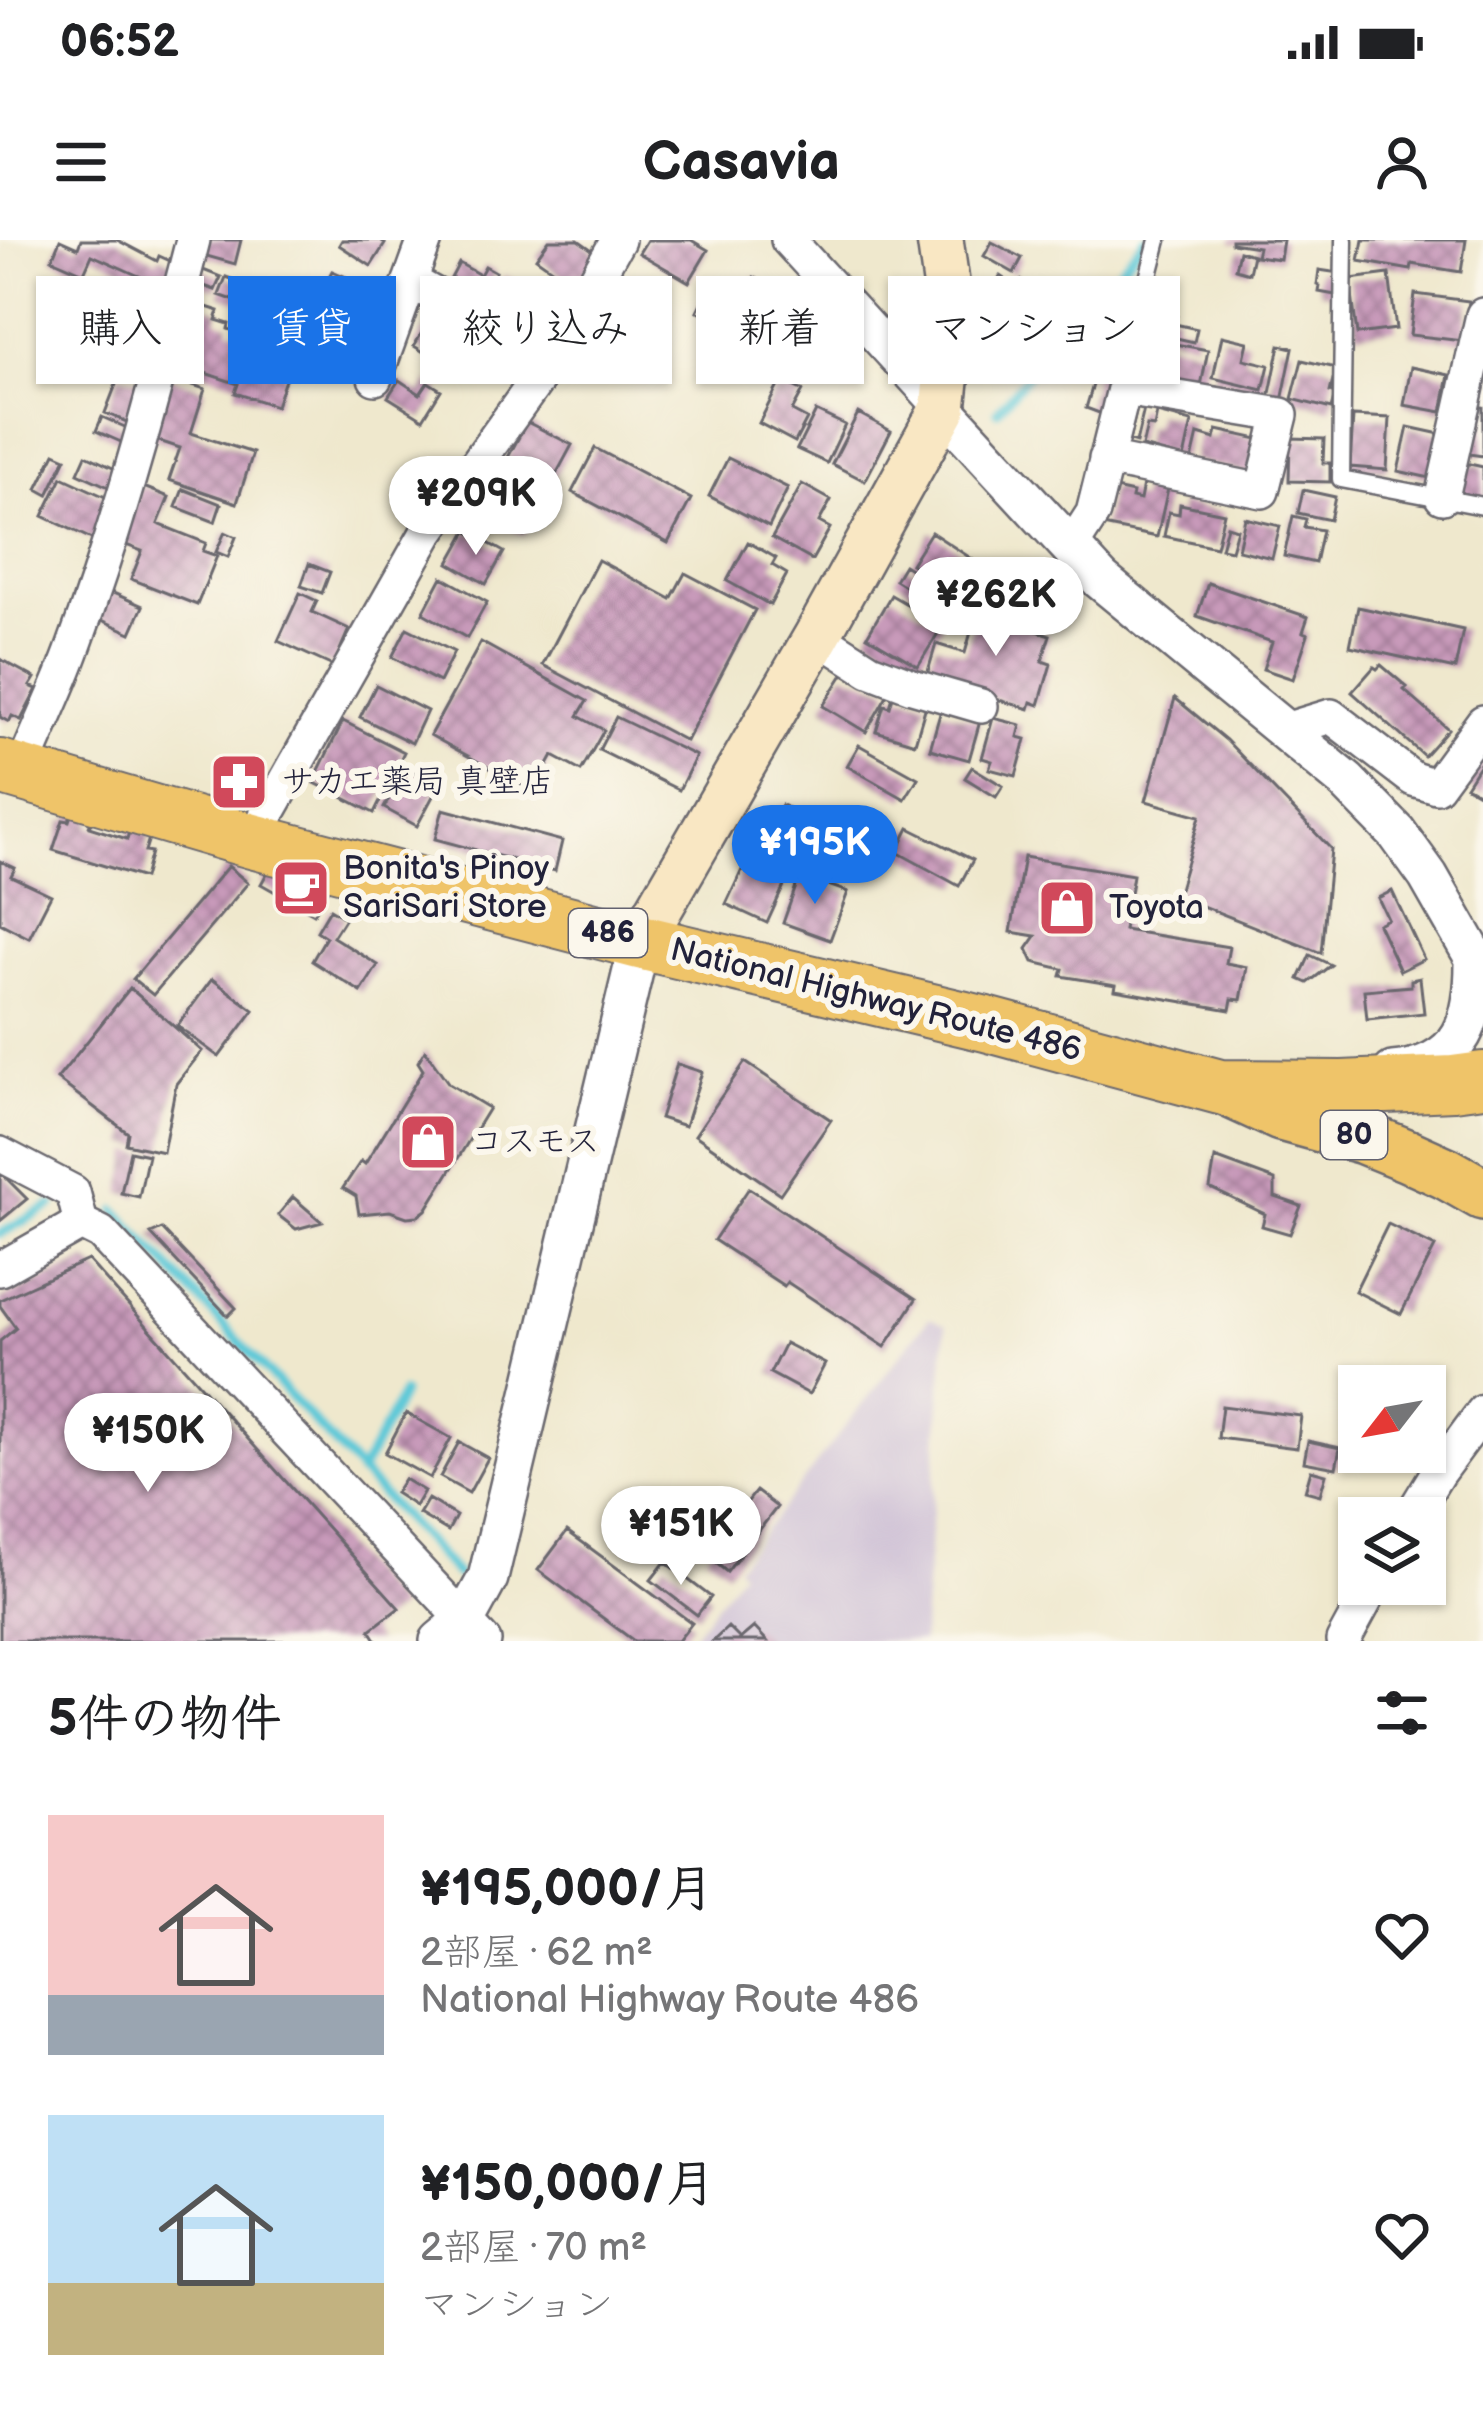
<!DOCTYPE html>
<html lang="ja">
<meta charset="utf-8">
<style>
:root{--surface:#fff;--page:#f6f6f6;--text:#202124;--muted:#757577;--accent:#1a73e8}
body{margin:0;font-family:"Balsamiq Sans","Klee One",sans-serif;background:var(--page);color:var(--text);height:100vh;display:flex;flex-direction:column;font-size:45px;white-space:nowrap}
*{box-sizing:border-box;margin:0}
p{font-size:39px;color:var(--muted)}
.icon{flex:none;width:66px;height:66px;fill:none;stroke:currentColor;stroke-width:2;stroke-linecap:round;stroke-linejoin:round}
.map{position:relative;height:1401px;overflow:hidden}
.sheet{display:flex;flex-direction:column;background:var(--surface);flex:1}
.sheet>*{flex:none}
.hud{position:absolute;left:36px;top:36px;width:1413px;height:108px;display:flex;gap:24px}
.needle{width:78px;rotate:239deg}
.controls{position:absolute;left:1338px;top:1125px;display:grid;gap:24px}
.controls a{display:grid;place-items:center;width:108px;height:108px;border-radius:0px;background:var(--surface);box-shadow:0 3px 9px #0004;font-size:60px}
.price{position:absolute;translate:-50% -102px;padding:0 27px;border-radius:42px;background:#fff;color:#222;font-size:39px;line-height:78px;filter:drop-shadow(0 3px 6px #0008)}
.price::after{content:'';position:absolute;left:50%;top:72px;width:36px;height:27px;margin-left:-18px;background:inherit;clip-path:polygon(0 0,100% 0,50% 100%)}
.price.active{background:var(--accent);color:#fff}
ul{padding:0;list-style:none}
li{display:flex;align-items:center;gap:36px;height:300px;padding:0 48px}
li span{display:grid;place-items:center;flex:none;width:336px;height:240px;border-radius:0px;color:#555}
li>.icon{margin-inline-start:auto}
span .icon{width:144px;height:144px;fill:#fffc;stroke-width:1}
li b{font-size:51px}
h2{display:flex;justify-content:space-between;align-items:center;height:144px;padding:0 48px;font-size:51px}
.tag{padding:0 42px;border-radius:0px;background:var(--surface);box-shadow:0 3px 9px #0004;font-size:42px;line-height:108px}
.tag.active{background:var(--accent);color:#fff}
.status{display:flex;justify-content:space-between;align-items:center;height:84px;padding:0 60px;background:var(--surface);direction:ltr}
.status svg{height:33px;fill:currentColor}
header{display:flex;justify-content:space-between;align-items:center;height:156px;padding:0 48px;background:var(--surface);font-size:54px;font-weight:600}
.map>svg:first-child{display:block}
</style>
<div class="status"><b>06:52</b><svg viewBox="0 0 49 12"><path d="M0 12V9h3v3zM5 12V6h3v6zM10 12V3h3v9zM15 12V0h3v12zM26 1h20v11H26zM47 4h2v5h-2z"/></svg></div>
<header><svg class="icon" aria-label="menu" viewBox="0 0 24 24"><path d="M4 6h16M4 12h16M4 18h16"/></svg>Casavia<svg class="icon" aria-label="person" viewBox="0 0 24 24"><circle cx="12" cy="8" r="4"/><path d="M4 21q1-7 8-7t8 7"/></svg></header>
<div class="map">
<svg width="1483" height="1401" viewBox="0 0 1483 1401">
<defs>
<pattern id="building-cross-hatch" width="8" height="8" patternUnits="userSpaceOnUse" patternTransform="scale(3)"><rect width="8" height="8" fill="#c89aba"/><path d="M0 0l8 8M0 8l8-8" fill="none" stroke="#a27d98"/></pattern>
</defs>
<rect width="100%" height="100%" fill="#fbf7ec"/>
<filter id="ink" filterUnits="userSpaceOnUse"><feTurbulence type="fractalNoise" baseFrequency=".00833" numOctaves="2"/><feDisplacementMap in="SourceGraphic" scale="24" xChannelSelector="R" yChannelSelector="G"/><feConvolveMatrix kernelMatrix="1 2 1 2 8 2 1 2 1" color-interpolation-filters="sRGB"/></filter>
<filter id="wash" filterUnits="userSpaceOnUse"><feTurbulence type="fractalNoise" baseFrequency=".004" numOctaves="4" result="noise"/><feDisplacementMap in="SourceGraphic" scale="48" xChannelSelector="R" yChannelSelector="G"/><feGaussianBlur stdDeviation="2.7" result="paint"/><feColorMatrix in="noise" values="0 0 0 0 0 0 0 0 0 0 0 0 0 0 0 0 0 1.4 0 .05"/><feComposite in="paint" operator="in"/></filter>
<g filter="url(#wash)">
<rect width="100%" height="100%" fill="#efe8cd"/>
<path fill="#ccbed4" d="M 929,1078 L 946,1085 L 922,1401 L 688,1401 L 741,1332 L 737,1326 Z"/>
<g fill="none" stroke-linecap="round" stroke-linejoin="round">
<path stroke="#5ec9d8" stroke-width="9" d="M 997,171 L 1145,0
M 116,970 L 457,1335
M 0,994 L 52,965
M 360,1233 L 403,1153"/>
</g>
<g id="blocks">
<path fill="url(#building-cross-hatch)" d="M 60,0 L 78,8 L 81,0 L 117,0 L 157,21 L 159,16 L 179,25 L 168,49 L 92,15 L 84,33 L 52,19 Z
M 207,0 L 241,0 L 235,24 L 203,15 Z
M 342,0 L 379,0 L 385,4 L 371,26 L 339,5 Z
M 549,0 L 578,0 L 598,14 L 581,37 L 576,33 L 570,42 L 536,18 Z
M 647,0 L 691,0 L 708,10 L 689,42 L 639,13 Z
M 1231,0 L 1283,0 L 1280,19 L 1256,16 L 1258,7 L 1231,3 Z
M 1363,0 L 1466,0 L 1461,32 L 1412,24 L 1411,30 L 1359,21 Z
M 992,2 L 1022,18 L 1014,33 L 984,16 Z
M 1239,11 L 1253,15 L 1249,33 L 1235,29 Z
M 459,23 L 480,35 L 485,26 L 496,32 L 480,62 L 448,44 Z
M 198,28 L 221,37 L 215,50 L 193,42 Z
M 1319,30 L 1339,33 L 1335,55 L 1319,52 L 1320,46 L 1317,45 Z
M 332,31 L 360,43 L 356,49 L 369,55 L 361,69 L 355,65 L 352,70 L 320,53 Z
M 1389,34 L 1396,89 L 1357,94 L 1350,39 Z
M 505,35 L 527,48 L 524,55 L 530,58 L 518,79 L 489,63 Z
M 1000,36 L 1016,47 L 1021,40 L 1033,49 L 1027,57 L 1045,70 L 1021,107 L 983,81 L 989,73 L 977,65 L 985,52 L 988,55 Z
M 226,37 L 268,52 L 261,70 L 219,55 Z
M 714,37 L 746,52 L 754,37 L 779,50 L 758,92 L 736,81 L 733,89 L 697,71 Z
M 91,40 L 121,54 L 114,68 L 160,89 L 141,131 L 66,97 Z
M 1123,47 L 1131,54 L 1105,82 L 1098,76 Z
M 1415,54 L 1469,61 L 1464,101 L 1410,95 Z
M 194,63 L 219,71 L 216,80 L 229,84 L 228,89 L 257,99 L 249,122 L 287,134 L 276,166 L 235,153 L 238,144 L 175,123 Z
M 1155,71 L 1177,75 L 1175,84 L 1197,89 L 1194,102 L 1150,92 Z
M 315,79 L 343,96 L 338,104 L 346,109 L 338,122 L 302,100 Z
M 1089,80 L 1111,87 L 1108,96 L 1113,98 L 1107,120 L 1118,124 L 1102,174 L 1086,168 L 1095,138 L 1075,132 Z
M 424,89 L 444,104 L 447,99 L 468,112 L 456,132 L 414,106 Z
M 1222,96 L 1248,102 L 1244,119 L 1269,125 L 1263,150 L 1213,138 Z
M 1164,102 L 1208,110 L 1201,146 L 1157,137 Z
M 1280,105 L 1293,108 L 1282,161 L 1269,158 Z
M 1302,120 L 1336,128 L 1330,152 L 1335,154 L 1331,169 L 1292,159 Z
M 1411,127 L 1449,135 L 1442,172 L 1404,165 Z
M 120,134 L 149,145 L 134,185 L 105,173 Z
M 169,137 L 205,149 L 191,193 L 253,213 L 237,263 L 169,240 L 180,208 L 150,198 Z
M 399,140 L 420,154 L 428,142 L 441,150 L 423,179 L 388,157 Z
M 781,140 L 803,151 L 792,171 L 807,179 L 795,202 L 759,183 Z
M 1475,166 L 1483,167 L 1483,216 L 1469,214 Z
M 1137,168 L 1144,169 L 1136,203 L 1129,201 Z
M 816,171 L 845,185 L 827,223 L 797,209 Z
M 858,173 L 891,191 L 865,241 L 832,224 Z
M 1157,173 L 1192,182 L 1184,218 L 1142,207 L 1147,186 L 1154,187 Z
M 1353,176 L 1390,178 L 1387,230 L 1350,227 Z
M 102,177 L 134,191 L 128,205 L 96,191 Z
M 527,182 L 572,205 L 551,244 L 506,221 Z
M 1408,187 L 1449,196 L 1439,240 L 1398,231 Z
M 1217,190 L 1258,199 L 1251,234 L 1192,220 L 1198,194 L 1215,199 Z
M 1290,198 L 1324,199 L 1323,223 L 1330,223 L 1330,242 L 1289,241 Z
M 595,208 L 691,259 L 668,303 L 572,252 Z
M 55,213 L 66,218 L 48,255 L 37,249 Z
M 86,215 L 119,231 L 111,248 L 78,233 Z
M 728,218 L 788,248 L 769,287 L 709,256 Z
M 1465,223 L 1483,227 L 1483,260 L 1459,256 Z
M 480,235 L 493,242 L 496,237 L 543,261 L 524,296 L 465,264 Z
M 62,237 L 116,262 L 98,302 L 43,276 Z
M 1144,239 L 1169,244 L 1157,297 L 1103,286 L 1111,248 L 1133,253 L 1132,258 L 1140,260 Z
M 802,244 L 831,260 L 819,282 L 830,288 L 812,320 L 772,298 Z
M 141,246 L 169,257 L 158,284 L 206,303 L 203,311 L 217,316 L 197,365 L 131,339 L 142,311 L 118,302 Z
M 183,249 L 221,264 L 215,282 L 176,267 Z
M 1303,250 L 1335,257 L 1330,280 L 1298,273 Z
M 1180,264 L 1224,273 L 1216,307 L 1164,296 L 1169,272 L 1179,274 Z
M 1293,276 L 1306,279 L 1304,287 L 1322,290 L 1315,323 L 1284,316 Z
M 1245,278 L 1280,286 L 1272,318 L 1238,310 Z
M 1227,286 L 1237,289 L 1231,310 L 1221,308 Z
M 467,291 L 504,312 L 486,344 L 449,323 Z
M 225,292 L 236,297 L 228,317 L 216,312 Z
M 931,292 L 972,319 L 952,349 L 911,324 Z
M 748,302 L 776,318 L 772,325 L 787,334 L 770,365 L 727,341 Z
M 598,320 L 671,359 L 685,333 L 755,370 L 686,501 L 543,425 Z
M 309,324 L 330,332 L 322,353 L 301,346 Z
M 904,325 L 956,358 L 947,373 L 895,340 Z
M 442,337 L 487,362 L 467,398 L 423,373 Z
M 1208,343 L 1308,377 L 1303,392 L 1308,394 L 1293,439 L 1263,429 L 1272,402 L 1197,376 Z
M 104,349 L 143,366 L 131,393 L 93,376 Z
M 300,353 L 317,361 L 312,372 L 349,389 L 333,426 L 278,401 Z
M 891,355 L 943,385 L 918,426 L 867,396 Z
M 981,357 L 1016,368 L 1012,383 L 1050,395 L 1042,421 L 1051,424 L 1039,465 L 1031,462 L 1029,469 L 926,438 L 936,404 L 965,413 Z
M 1358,367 L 1463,390 L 1455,429 L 1350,406 Z
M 407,388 L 454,412 L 439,442 L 392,417 Z
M 481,402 L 587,461 L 578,476 L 604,490 L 581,531 L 553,516 L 533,552 L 430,495 Z
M 0,419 L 35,438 L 30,446 L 37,449 L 21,480 L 12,476 L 9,482 L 0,477 Z
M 1381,425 L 1407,447 L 1404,450 L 1448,489 L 1424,516 L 1352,452 L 1374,427 L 1377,429 Z
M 844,433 L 890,450 L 866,492 L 823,466 Z
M 376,445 L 427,471 L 412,503 L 360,477 Z
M 894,453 L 927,462 L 915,503 L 876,491 L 884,465 L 890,467 Z
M 1175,458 L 1226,500 L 1331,609 L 1321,713 L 1177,656 L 1200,576 L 1146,561 Z
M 941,470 L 980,481 L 969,520 L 930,509 Z
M 616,477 L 696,516 L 679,550 L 599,510 Z
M 993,478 L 1021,485 L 1018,497 L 1026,499 L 1016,536 L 989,529 L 992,521 L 982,518 Z
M 343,481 L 404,512 L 374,573 L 313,542 Z
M 859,505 L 918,538 L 905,559 L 847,526 Z
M 1483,519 L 1483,556 L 1466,546 Z
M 972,527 L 1003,546 L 996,557 L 965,538 Z
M 406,528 L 439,545 L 417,586 L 384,568 Z
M 782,565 L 851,597 L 840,620 L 772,588 Z
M 443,569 L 562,601 L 555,631 L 435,599 Z
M 72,571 L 92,576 L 89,587 L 127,599 L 130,588 L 150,595 L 145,611 L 151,612 L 144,638 L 53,610 L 63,580 L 69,581 Z
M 909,588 L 973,620 L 959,646 L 897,612 Z
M 758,596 L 788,610 L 783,623 L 792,628 L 767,683 L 726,664 Z
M 797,609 L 819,619 L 813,632 L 791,621 Z
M 1024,617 L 1133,635 L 1124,690 L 1229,707 L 1226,723 L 1247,727 L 1241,760 L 1232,759 L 1230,770 L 1115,750 L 1116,745 L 1061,736 L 1063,729 L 1033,722 L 1027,709 L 1036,696 L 1011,692 Z
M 0,621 L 15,628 L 11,636 L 51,655 L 29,698 L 0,683 Z
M 274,621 L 331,644 L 314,674 L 261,644 Z
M 228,626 L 248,643 L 153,755 L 133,739 Z
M 800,635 L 848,652 L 830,700 L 783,683 Z
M 1392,651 L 1424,719 L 1400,731 L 1378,684 L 1388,679 L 1378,658 Z
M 330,669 L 345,678 L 333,697 L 378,725 L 361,752 L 312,721 L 326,697 L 317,691 Z
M 1310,715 L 1331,725 L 1308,743 L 1299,739 Z
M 1420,738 L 1424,773 L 1367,779 L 1364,750 L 1411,746 L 1411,740 Z
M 212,739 L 254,770 L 219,817 L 177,786 Z
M 130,748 L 202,811 L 176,844 L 163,912 L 126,904 L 128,893 L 57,839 Z
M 425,810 L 449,844 L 489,868 L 426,970 L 418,976 L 407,977 L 390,971 L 359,974 L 356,956 L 343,948 L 361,921 L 365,924 L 423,830 L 418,822 Z
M 745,822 L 831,880 L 780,954 L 695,895 Z
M 677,824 L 702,832 L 685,886 L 660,878 Z
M 130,911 L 148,915 L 139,957 L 121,953 Z
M 1215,918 L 1275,940 L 1275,957 L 1301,966 L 1290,994 L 1262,986 L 1265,974 L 1210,948 Z
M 2,934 L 27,959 L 0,981 L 0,936 Z
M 749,948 L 916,1059 L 885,1107 L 787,1042 L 784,1046 L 714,1000 Z
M 293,957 L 322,982 L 296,989 L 278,975 Z
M 1388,984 L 1435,1007 L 1401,1074 L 1355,1051 Z
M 162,989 L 236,1068 L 228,1076 L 151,994 Z
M 88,1020 L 399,1368 L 370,1390 L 377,1401 L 0,1401 L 0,1101 L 16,1088 L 0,1066 L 0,1060 Z
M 785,1103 L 825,1124 L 809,1154 L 770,1133 Z
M 1222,1166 L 1301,1176 L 1297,1208 L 1218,1198 Z
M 406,1173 L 451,1198 L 430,1238 L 385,1213 Z
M 1308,1201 L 1340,1208 L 1336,1228 L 1304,1222 Z
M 459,1202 L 488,1218 L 469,1253 L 440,1237 Z
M 1311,1230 L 1326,1234 L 1320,1255 L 1305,1251 Z
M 404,1239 L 424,1251 L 415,1266 L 395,1253 Z
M 756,1251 L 777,1267 L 727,1332 L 706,1315 Z
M 428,1259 L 456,1276 L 448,1291 L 419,1274 Z
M 567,1291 L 692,1383 L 678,1401 L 634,1401 L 538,1330 Z
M 665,1322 L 711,1357 L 697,1375 L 651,1340 Z
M 728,1387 L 740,1399 L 754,1387 L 767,1401 L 713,1401 Z"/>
</g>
</g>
<g filter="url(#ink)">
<use href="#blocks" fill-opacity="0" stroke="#6a676e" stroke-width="3"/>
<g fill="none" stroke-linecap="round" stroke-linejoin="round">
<defs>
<path id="service" d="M 1344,0 L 1341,239 L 1483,266
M 1142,77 L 1141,66 L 1158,0"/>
<path id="minor" d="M 788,0 L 943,169
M 410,41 L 551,119
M 375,138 L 425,0
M 1106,219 L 1262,251 L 1281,175 L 1124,149
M 1442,257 L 1483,75
M 1071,307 L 1093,273 L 1142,77
M 817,396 L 870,430 L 912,446 L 981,466
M 1285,490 L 1331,476 L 1413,539 L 1436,546 L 1483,482
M 21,533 C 38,490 59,449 74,406 C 123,273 158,137 193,0
M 252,601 L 427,293 L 545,129 L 618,0
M 0,914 L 73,952 L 81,983
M 81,983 L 101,993 L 484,1401
M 0,1029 L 81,983
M 1410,1278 L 1437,1234 L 1483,1172
M 1343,1401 L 1374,1344"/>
<path id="tertiary" d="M 943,169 L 1101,340 L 1346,541 L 1397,593 L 1428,636 L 1483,732
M 1393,832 C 1465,825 1476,778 1475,715
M 440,1401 L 465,1380 L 488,1338 L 640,702"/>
<path id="secondary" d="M 640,702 L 817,396 L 943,169 L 952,84 L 940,0"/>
<path id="primary" d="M 1220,847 L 1281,875 L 1364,898 L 1406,915 L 1446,933 L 1483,954"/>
<path id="trunk" d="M 0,527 L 252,601 L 640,702 L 986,784 L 1220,847 L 1342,848 L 1453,843 L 1483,839"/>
</defs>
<use href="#service" stroke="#6a676e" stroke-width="21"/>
<use href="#minor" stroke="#6a676e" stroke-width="38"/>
<use href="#tertiary" stroke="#6a676e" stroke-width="44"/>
<use href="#secondary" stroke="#6a676e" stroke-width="50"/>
<use href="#primary" stroke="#6a676e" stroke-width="56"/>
<use href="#trunk" stroke="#6a676e" stroke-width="58"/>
<use href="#service" stroke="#fff" stroke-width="16"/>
<use href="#minor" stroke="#fff" stroke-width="33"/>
<use href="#tertiary" stroke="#fff" stroke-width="39"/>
<use href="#secondary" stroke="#f9e7c3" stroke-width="45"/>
<use href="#primary" stroke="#efc469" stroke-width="51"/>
<use href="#trunk" stroke="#efc469" stroke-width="54"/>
</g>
</g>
<defs>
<symbol id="pharmacy-square" viewBox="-11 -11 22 22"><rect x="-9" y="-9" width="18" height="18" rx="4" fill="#d1495b" stroke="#fbf7ec"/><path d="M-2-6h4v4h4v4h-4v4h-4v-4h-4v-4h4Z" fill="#fff"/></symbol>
<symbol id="cafe-square" viewBox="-11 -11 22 22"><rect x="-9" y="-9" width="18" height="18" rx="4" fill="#d1495b" stroke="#fbf7ec"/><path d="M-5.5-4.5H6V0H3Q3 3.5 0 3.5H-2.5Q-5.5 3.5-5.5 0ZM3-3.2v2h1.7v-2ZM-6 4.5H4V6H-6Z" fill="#fff"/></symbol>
<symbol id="shop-square" viewBox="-11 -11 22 22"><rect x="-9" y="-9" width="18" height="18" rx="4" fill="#d1495b" stroke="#fbf7ec"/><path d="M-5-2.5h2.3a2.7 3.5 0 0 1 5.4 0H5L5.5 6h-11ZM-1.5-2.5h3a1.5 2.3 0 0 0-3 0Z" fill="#fff"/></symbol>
</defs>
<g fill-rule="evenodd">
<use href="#pharmacy-square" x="206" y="509" width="66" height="66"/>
<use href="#cafe-square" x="268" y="615" width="66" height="66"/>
<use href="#shop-square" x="1034" y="635" width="66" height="66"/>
<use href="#shop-square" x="395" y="869" width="66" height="66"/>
</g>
<g text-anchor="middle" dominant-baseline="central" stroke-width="12" stroke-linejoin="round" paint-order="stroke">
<g fill="#fbf7ec" stroke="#636270" stroke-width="3">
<rect x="569" y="669" width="78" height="48" rx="9"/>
<rect x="1321" y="871" width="66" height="48" rx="9"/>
</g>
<g font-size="30" font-weight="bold" fill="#22223b">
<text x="608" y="693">486</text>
<text x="1354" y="895">80</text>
</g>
<g font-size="33" fill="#22223b" stroke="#fbf7ec" text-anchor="start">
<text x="281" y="542">サカエ薬局 真壁店</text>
<text x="343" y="629">Bonita's Pinoy<tspan x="343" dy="38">SariSari Store</tspan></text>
<text x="1109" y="668">Toyota</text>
<text x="470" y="902">コスモス</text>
</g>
<g font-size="33" fill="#22223b" stroke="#fbf7ec">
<text transform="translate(876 760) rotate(14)">National Highway Route 486</text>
</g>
</g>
</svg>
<div class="controls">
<a><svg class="needle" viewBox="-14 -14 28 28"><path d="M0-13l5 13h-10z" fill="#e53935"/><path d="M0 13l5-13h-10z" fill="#757577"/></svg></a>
<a><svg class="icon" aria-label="layers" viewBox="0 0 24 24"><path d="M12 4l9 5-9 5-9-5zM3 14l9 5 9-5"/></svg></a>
</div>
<b class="price" style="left:476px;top:318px">¥209K</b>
<b class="price" style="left:996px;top:419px">¥262K</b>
<b class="price active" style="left:815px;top:667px">¥195K</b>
<b class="price" style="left:148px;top:1255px">¥150K</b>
<b class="price" style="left:681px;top:1348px">¥151K</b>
<div class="hud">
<a class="tag">購入</a>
<a class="tag active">賃貸</a>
<a class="tag">絞り込み</a>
<a class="tag">新着</a>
<a class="tag">マンション</a>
</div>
</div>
<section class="sheet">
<h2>5件の物件<svg class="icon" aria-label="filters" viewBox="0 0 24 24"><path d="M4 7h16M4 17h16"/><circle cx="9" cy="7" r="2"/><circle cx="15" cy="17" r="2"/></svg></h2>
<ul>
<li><span style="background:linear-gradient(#f6c9c9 75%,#9aa5b1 0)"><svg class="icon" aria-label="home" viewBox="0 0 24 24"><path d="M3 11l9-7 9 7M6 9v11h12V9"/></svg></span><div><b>¥195,000/月</b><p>2部屋 · 62 m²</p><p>National Highway Route 486</p></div><svg class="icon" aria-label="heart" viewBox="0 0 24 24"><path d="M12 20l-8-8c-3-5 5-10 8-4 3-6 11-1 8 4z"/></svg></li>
<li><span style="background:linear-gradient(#bfe0f5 70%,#c2b280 0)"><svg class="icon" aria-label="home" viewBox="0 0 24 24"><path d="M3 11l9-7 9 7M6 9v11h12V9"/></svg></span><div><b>¥150,000/月</b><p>2部屋 · 70 m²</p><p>マンション</p></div><svg class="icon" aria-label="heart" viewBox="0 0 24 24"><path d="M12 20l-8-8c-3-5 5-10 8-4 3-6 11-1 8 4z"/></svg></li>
</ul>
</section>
